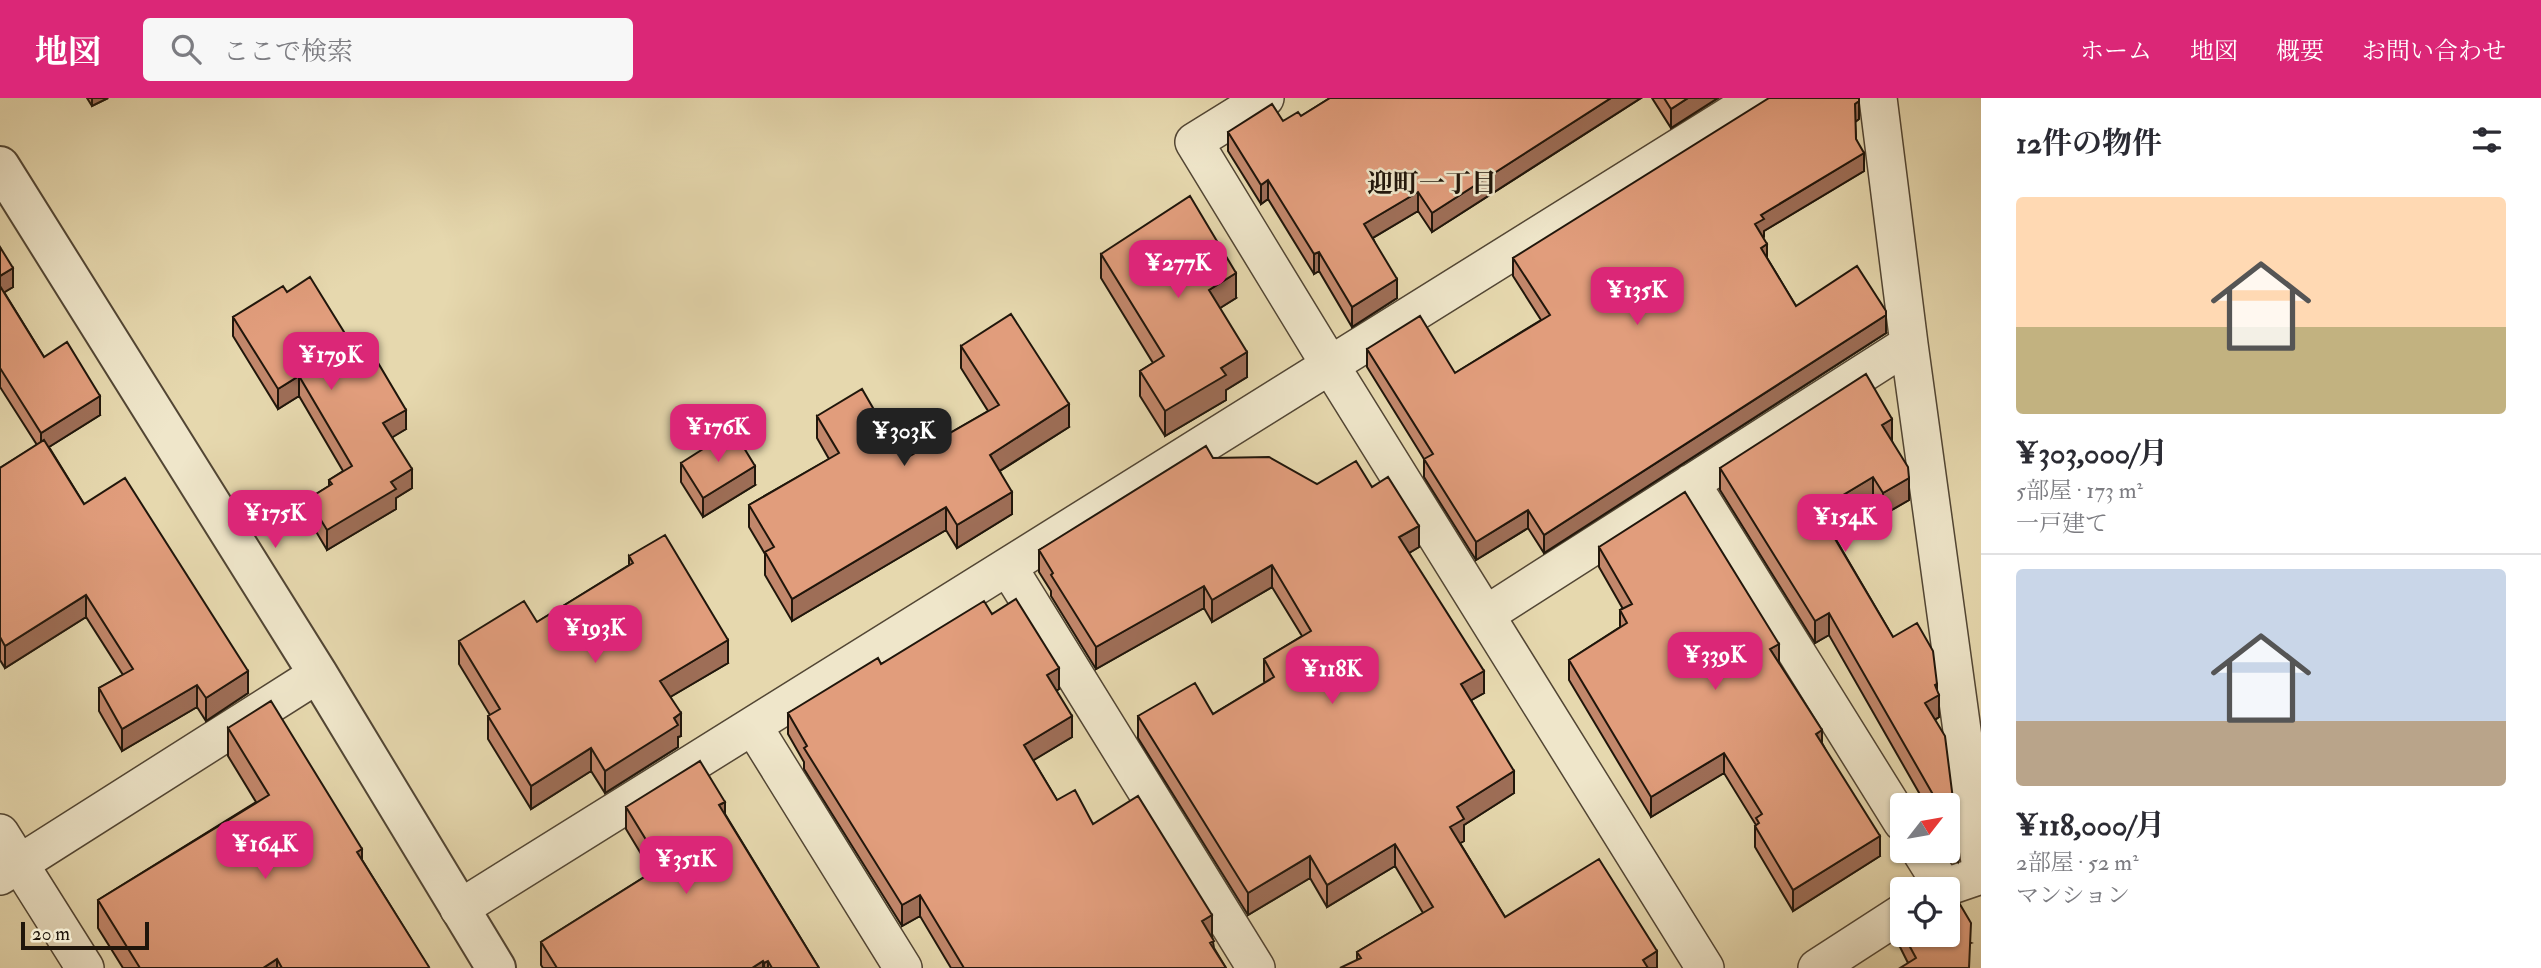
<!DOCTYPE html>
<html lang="ja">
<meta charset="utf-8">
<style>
:root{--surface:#fff;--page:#f7f7f7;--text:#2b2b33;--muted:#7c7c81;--line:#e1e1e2;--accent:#db2777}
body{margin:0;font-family:"IM FELL Double Pica","Noto Serif JP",serif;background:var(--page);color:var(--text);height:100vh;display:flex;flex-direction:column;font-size:26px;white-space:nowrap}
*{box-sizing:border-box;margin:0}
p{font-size:23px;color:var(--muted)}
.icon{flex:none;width:38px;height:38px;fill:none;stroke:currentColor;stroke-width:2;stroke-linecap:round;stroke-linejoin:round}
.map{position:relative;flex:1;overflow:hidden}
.panel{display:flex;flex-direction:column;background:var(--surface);width:560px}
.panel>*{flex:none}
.needle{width:46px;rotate:59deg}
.buttons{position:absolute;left:1890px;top:695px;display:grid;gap:14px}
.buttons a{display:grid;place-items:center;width:70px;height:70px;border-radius:7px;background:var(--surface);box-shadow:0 2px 5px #0004;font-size:35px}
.scale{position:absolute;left:21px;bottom:18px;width:128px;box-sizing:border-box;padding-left:7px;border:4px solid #20160b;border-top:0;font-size:19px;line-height:24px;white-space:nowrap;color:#20160b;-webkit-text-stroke:5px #efe6ca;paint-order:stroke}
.price{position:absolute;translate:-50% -60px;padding:0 16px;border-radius:14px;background:var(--accent);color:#fff;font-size:23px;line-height:46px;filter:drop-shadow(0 2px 4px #0008)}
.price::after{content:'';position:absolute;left:50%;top:42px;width:21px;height:16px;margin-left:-10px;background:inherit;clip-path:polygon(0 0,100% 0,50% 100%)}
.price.on{background:#222;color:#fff}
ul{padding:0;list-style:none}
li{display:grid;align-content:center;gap:14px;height:371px;padding:0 35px}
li+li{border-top:2px solid var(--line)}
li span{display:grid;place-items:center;height:217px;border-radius:7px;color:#555}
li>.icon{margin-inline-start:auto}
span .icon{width:126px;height:126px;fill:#fffc;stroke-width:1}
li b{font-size:30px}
h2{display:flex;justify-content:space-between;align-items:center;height:84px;padding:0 35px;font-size:30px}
header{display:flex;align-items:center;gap:42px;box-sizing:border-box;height:98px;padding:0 35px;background:var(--accent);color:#fff}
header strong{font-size:33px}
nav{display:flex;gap:38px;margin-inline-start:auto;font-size:24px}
.search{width:490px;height:63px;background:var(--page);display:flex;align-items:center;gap:18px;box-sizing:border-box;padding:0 24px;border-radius:7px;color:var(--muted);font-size:26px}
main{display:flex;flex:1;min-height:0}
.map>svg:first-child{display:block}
</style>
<header>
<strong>地図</strong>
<div class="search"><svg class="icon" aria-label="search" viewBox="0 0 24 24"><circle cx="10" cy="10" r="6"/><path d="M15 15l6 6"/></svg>ここで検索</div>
<nav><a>ホーム</a><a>地図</a><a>概要</a><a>お問い合わせ</a></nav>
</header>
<main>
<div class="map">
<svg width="1981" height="870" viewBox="0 0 1981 870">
<rect width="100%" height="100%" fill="#e6d8ae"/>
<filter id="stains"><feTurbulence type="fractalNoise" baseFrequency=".00286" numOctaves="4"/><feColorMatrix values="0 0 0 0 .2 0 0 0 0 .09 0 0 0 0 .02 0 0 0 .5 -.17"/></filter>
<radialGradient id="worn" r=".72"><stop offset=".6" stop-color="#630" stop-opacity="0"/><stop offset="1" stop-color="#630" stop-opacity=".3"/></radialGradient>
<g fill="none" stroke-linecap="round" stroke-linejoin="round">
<defs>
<path id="minor" d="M 1265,0 L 1194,44 L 1330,267 L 1705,870
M 1878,0 L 1909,246 L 1981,771
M 1691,385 L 1902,724
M 1008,469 L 1256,870
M 1487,516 L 1909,246
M 753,628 L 903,870
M 0,735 L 85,870
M 1920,752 L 1943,789
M 0,778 L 318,576
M 1940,791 L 1981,777
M 459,811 L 1758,0
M 1817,870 L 1902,815"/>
<path id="tertiary" d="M 0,68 L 318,576 L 496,870"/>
</defs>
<use href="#minor" stroke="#524634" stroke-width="40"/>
<use href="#tertiary" stroke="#524634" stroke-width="42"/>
<use href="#minor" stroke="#efe6ca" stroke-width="37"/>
<use href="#tertiary" stroke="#efe6ca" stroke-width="38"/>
</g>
<path fill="#c2876b" stroke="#20160b" stroke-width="2" d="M 87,0 L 108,0 L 92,8 Z
M 1330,0 L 1641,0 L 1432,134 L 1418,113 L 1373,140 L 1397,200 L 1352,229 L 1319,173 L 1314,176 L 1268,101 L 1261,106 L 1228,53 L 1228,34 L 1283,23 L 1301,18 Z
M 1652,0 L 1718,0 L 1671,30 Z
M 1859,21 L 1855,24 L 1856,41 L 1864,73 L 1764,133 L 1763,140 L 1767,160 L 1796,208 L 1886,235 L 1544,455 L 1528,430 L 1476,462 L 1424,379 L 1424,361 L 1367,269 L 1367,251 L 1455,275 L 1541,222 L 1513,178 L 1513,160 Z
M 0,149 L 13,189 L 4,194 L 44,259 L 100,317 L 49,349 L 84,406 L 248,595 L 206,623 L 197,609 L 122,653 L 99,613 L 99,590 L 123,577 L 86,519 L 5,570 L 0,562 L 0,370 L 37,347 L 0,289 Z
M 1101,156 L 1236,200 L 1220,210 L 1247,279 L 1226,292 L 1226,302 L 1165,338 L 1140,298 L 1140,273 L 1153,265 L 1101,180 Z
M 287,194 L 354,250 L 406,331 L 392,339 L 412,390 L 396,400 L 396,411 L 327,452 L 308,420 L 308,401 L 329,388 L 329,382 L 343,373 L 299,298 L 278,311 L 233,238 L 233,219 Z
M 961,248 L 1069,329 L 1000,373 L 1012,416 L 957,450 L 946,432 L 792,523 L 765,477 L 765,456 L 749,429 L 749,407 L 829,361 L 817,340 L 817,318 L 903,362 L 988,313 L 961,270 Z
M 1892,343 L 1909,402 L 1883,417 L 1873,401 L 1828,428 L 1893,539 L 1937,593 L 1939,619 L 1935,622 L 1959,740 L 1958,763 L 1948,745 L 1948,707 L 1926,707 L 1829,537 L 1815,545 L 1720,392 L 1720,370 Z
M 1213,360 L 1317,386 L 1372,389 L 1419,449 L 1409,455 L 1484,595 L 1471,602 L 1514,695 L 1464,727 L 1464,743 L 1460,745 L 1505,819 L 1657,870 L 1357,861 L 1357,854 L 1423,815 L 1395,768 L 1327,809 L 1310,780 L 1248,817 L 1138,640 L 1138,618 L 1213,616 L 1265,585 L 1264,583 L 1264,561 L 1302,538 L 1272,489 L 1212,524 L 1204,510 L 1096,571 L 1051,498 L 1051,493 L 1039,474 L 1039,452 Z
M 681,365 L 755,387 L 703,419 L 681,384 Z
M 1599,449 L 1779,566 L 1822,645 L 1880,758 L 1793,813 L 1755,749 L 1755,728 L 1756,727 L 1724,675 L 1651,719 L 1569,582 L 1569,562 L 1620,529 L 1620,512 L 1623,511 L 1599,469 Z
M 629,458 L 728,565 L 670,599 L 681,638 L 678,639 L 678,649 L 605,695 L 591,673 L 531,711 L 488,641 L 488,618 L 490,617 L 459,566 L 459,543 L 537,524 L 629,467 Z
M 992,516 L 1059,591 L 1056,593 L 1072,639 L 1033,662 L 1057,702 L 1093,726 L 1212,838 L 1214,850 L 1226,870 L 951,870 L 920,818 L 902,828 L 804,671 L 804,664 L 788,636 L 788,615 L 881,566 Z
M 228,630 L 362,762 L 429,870 L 123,870 L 98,830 L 98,802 L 256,704 L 228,658 Z
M 626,709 L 725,716 L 819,870 L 543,870 L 541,867 L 541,844 L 652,774 L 626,731 Z
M 1902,825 L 1902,836 L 1948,836 L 1971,845 L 1908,865 L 1899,847 L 1899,828 Z"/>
<path fill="#9e6e57" stroke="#20160b" stroke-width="2" d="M 92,0 L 108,0 L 92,8 Z
M 1611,0 L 1641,0 L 1432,134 L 1432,115 Z
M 1688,0 L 1718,0 L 1671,30 L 1671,11 Z
M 1859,3 L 1859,21 L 1855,24 L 1855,6 Z
M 1864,55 L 1864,73 L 1764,133 L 1764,139 L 1755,144 L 1755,126 L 1761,117 Z
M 1268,82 L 1268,101 L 1261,106 L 1261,87 Z
M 1418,94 L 1418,113 L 1364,145 L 1364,126 Z
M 1767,146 L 1767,164 L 1761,150 Z
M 1319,154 L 1319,173 L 1314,176 L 1314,156 Z
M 13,170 L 13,189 L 0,197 L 0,178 Z
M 1236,175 L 1236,200 L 1209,217 L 1209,192 Z
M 1397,181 L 1397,200 L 1352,229 L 1352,209 Z
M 1886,217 L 1886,235 L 1544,455 L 1544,437 Z
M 1247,254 L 1247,279 L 1226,292 L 1226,302 L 1165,338 L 1165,313 L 1221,270 Z
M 299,278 L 299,298 L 278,311 L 278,291 Z
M 100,298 L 100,317 L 41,354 L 41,335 Z
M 1069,306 L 1069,329 L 990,379 L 990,357 Z
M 406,312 L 406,331 L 383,345 L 383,325 Z
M 1892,321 L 1892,343 L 1882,349 L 1882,327 Z
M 755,368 L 755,387 L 703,419 L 703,400 Z
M 412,371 L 412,390 L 396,400 L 396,411 L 327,452 L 327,432 L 391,384 Z
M 1873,379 L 1873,401 L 1818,434 L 1818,412 Z
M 1909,380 L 1909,402 L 1883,417 L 1883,395 Z
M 1012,394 L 1012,416 L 957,450 L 957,427 Z
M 946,409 L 946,432 L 792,523 L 792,501 Z
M 1528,412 L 1528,430 L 1476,462 L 1476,444 Z
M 1419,428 L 1419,449 L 1399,461 L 1399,439 Z
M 1272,467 L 1272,489 L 1212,524 L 1212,502 Z
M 1204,488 L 1204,510 L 1096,571 L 1096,549 Z
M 86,497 L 86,519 L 5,570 L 5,548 Z
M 1829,515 L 1829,537 L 1815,545 L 1815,523 Z
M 728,542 L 728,565 L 660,605 L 660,583 Z
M 1779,546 L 1779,566 L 1770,551 Z
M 1059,570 L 1059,591 L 1047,598 L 1047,577 Z
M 248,573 L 248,595 L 206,623 L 206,600 Z
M 1484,573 L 1484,595 L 1461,608 L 1461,586 Z
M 1937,586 L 1937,598 L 1939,597 L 1939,619 L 1925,627 L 1925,605 L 1935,587 Z
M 197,587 L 197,609 L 122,653 L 122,631 Z
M 681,615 L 681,638 L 678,639 L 678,649 L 605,695 L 605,673 Z
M 1072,618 L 1072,639 L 1024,668 L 1024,647 Z
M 1822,632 L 1822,652 L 1816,636 Z
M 591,650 L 591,673 L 531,711 L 531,688 Z
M 1724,655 L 1724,675 L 1651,719 L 1651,699 Z
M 1514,673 L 1514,695 L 1464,727 L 1464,743 L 1450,751 L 1450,729 L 1457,709 Z
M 725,704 L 725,727 L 719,707 Z
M 1880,738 L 1880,758 L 1793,813 L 1793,792 Z
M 1959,740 L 1959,762 L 1958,763 L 1958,741 Z
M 1395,746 L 1395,768 L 1327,809 L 1327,787 Z
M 362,751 L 362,779 L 357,754 Z
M 1310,758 L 1310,780 L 1248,817 L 1248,795 Z
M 920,797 L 920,818 L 902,828 L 902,807 Z
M 1212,817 L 1212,838 L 1202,844 L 1202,823 Z
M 1657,853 L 1657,870 L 1643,870 L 1643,862 Z
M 277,861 L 277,870 L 263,870 Z
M 763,863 L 763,870 L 752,870 Z
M 768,863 L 768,870 L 764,870 L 764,865 Z"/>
<path fill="#e19d7c" stroke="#20160b" stroke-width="2" d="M 1330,0 L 1611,0 L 1432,115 L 1418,94 L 1364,126 L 1397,181 L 1352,209 L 1319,154 L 1314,156 L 1268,82 L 1261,87 L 1228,34 L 1272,6 L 1283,23 L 1298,14 L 1301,18 Z
M 1664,0 L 1688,0 L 1671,11 Z
M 1769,0 L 1859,0 L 1859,3 L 1855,6 L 1856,41 L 1864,55 L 1761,117 L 1764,121 L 1755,126 L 1767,146 L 1761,150 L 1796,208 L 1857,168 L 1886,213 L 1886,217 L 1544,437 L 1528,412 L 1476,444 L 1424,361 L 1433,356 L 1367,251 L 1420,218 L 1455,275 L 1550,217 L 1513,160 Z
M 1190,98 L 1236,175 L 1209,192 L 1247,254 L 1221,270 L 1226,277 L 1165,313 L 1140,273 L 1164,258 L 1101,156 Z
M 0,149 L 13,170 L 0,178 Z
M 310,179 L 354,250 L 365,243 L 406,312 L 383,325 L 412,371 L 391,384 L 396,391 L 327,432 L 308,401 L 332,386 L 329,382 L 352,368 L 299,278 L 278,291 L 233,219 L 283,188 L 287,194 Z
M 0,188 L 44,259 L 67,244 L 100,298 L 41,335 L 0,270 Z
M 1011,216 L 1069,306 L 990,357 L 1012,394 L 957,427 L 946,409 L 792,501 L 765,454 L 774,449 L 749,407 L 839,355 L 817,318 L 862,291 L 903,362 L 999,307 L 961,248 Z
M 1866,276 L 1892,321 L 1882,327 L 1908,369 L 1909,380 L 1883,395 L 1873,379 L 1818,412 L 1893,539 L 1917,525 L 1933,553 L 1937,586 L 1935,587 L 1939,597 L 1925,605 L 1945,638 L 1958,741 L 1948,723 L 1948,707 L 1939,707 L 1829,515 L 1815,523 L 1720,370 Z
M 733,332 L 755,368 L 703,400 L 681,365 Z
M 44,342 L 84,406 L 125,380 L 248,573 L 206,600 L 197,587 L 122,631 L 99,590 L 133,571 L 86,497 L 5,548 L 0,539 L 0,370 Z
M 1206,348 L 1213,360 L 1269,359 L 1317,386 L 1356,363 L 1372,389 L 1388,379 L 1419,428 L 1399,439 L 1484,573 L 1461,586 L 1514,673 L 1457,709 L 1464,721 L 1450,729 L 1505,819 L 1599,761 L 1657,853 L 1643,862 L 1648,870 L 1340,870 L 1361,860 L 1357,854 L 1433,809 L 1395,746 L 1327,787 L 1310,758 L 1248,795 L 1138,618 L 1195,585 L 1213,616 L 1274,579 L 1264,561 L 1311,533 L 1272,467 L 1212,502 L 1204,488 L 1096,549 L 1051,477 L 1053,475 L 1039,452 Z
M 1685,394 L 1779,546 L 1770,551 L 1822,632 L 1816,636 L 1880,738 L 1793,792 L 1755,728 L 1759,725 L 1756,720 L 1762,716 L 1724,655 L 1651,699 L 1569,562 L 1627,525 L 1620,512 L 1632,506 L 1599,449 Z
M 665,437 L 728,542 L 660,583 L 681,615 L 674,620 L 678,627 L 605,673 L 591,650 L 531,688 L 488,618 L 500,611 L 459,543 L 524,503 L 537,524 L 633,465 L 629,458 Z
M 1016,501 L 1059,570 L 1047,577 L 1072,618 L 1024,647 L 1057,702 L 1075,692 L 1093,726 L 1138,698 L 1212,817 L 1202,823 L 1214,843 L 1210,845 L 1226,870 L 964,870 L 920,797 L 902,807 L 804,650 L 807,648 L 788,615 L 878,560 L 881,566 L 984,503 L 992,516 Z
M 271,603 L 362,751 L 357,754 L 429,869 L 427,870 L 282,870 L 277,861 L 263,870 L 140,870 L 98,802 L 269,697 L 228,630 Z
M 700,663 L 725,704 L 719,707 L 819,870 L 772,870 L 768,863 L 764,865 L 763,863 L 752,870 L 557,870 L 541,844 L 662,768 L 626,709 Z
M 1958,803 L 1971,825 L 1969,870 L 1900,870 L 1916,860 L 1903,836 L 1948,836 L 1948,809 Z
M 1902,825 L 1902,834 L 1899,828 Z"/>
<g text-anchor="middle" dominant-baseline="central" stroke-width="5" stroke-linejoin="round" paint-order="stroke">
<g font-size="26" font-weight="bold" fill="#20160b" stroke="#efe6ca">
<text x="1432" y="86">迎町一丁目</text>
</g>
</g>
<rect width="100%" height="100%" filter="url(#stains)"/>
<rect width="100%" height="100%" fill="url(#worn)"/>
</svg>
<div class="buttons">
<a><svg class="needle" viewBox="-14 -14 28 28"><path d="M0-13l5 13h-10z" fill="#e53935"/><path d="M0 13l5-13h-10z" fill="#7c7c81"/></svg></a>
<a><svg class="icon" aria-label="locate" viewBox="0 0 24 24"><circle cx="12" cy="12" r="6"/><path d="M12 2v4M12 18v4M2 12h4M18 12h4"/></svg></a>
</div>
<div class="scale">20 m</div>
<b class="price" style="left:1178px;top:202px">¥277K</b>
<b class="price" style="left:1637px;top:229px">¥135K</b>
<b class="price" style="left:331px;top:294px">¥179K</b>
<b class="price" style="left:718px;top:366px">¥176K</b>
<b class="price on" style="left:904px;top:370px">¥303K</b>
<b class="price" style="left:275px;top:452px">¥175K</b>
<b class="price" style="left:1845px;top:456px">¥154K</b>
<b class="price" style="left:595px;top:567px">¥193K</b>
<b class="price" style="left:1715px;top:594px">¥339K</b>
<b class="price" style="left:1332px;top:608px">¥118K</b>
<b class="price" style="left:265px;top:783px">¥164K</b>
<b class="price" style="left:686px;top:798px">¥351K</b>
</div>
<section class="panel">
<h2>12件の物件<svg class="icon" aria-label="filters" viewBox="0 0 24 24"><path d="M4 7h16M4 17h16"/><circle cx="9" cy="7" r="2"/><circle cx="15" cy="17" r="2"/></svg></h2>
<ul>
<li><span style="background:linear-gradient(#ffd9b3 60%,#c2b280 0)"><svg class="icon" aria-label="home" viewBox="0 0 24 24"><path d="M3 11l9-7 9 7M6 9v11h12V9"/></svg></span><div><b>¥303,000/月</b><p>5部屋 · 173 m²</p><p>一戸建て</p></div></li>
<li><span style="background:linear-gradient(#c9d6e8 70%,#b9a48a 0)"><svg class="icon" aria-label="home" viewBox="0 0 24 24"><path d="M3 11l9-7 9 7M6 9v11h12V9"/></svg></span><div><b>¥118,000/月</b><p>2部屋 · 52 m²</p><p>マンション</p></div></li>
</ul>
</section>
</main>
